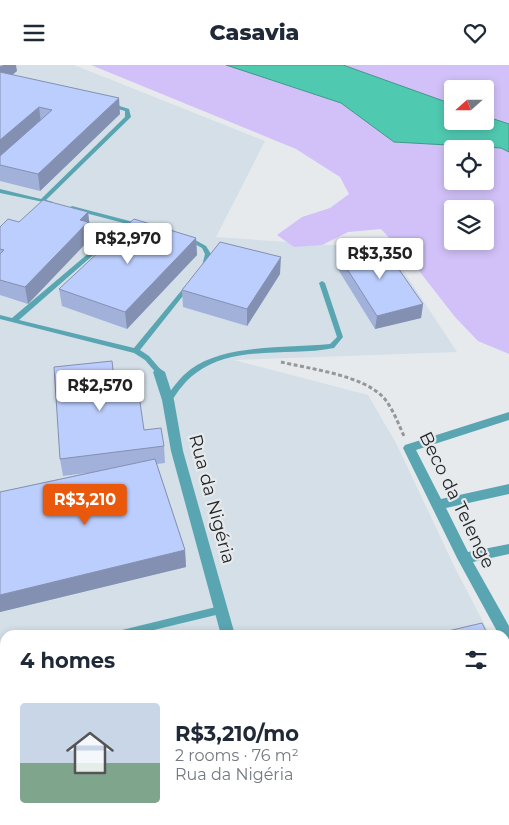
<!DOCTYPE html>
<meta charset="utf-8">
<style>
:root{--surface:#fff;--page:#f6f6f7;--text:#1f2937;--muted:#747a83;--accent:#ea580c}
body{margin:0;font-family:Montserrat,sans-serif;background:var(--page);color:var(--text);height:100vh;display:flex;flex-direction:column;font-size:19px;white-space:nowrap}
*{box-sizing:border-box;margin:0}
p{font-size:16px;color:var(--muted)}
.icon{flex:none;width:28px;height:28px;fill:none;stroke:currentColor;stroke-width:2;stroke-linecap:round;stroke-linejoin:round}
.map{position:relative;flex:1;overflow:hidden}
.details{position:absolute;left:0px;top:565px;width:510px;height:195px;display:flex;flex-direction:column;background:var(--surface);border-radius:15px 15px 0 0;box-shadow:0 2px 8px #0003}
.details>*{flex:none}
.needle{width:32px;rotate:249deg}
.controls{position:absolute;left:444px;top:15px;display:grid;gap:10px}
.controls a{display:grid;place-items:center;width:50px;height:50px;border-radius:5px;background:var(--surface);box-shadow:0 2px 8px #0003;font-size:25px}
.price{position:absolute;translate:-50% -42px;padding:0 11px;border-radius:5px;background:#fff;color:#222;font-size:16px;line-height:32px;filter:drop-shadow(0 1px 2px #0008)}
.price::after{content:'';position:absolute;left:50%;top:30px;width:15px;height:11px;margin-left:-8px;background:inherit;clip-path:polygon(0 0,100% 0,50% 100%)}
.price.active{background:var(--accent);color:#fff}
ul{padding:0;list-style:none}
li{display:flex;align-items:center;gap:15px;height:125px;padding:0 20px}
li span{display:grid;place-items:center;flex:none;width:140px;height:100px;border-radius:5px;color:#555}
li>.icon{margin-inline-start:auto}
span .icon{width:60px;height:60px;fill:#fffc;stroke-width:1}
li b{font-size:21px}
h2{display:flex;justify-content:space-between;align-items:center;height:60px;padding:0 20px;font-size:21px}
header{display:flex;justify-content:space-between;align-items:center;height:65px;padding:0 20px;background:var(--surface);font-size:22px;font-weight:800}
.map>svg:first-child{display:block}
</style>
<header><svg class="icon" aria-label="menu" viewBox="0 0 24 24"><path d="M4 6h16M4 12h16M4 18h16"/></svg>Casavia<svg class="icon" aria-label="heart" viewBox="0 0 24 24"><path d="M12 20l-8-8c-3-5 5-10 8-4 3-6 11-1 8 4z"/></svg></header>
<div class="map">
<svg width="509" height="760" viewBox="0 0 509 760">
<rect width="100%" height="100%" fill="#e6eaed"/>
<path fill="#d4dfe7" d="M 0,0 L 74,0 L 265,76 L 216,172 L 389,184 L 457,287 L 234,295 L 368,330 L 397,380 L 455,503 L 490,570 L 5,570 L 5,755 L 505,755 L 505,598 L 509,605 L 509,760 L 0,760 Z"/>
<path fill="#d1c1f8" fill-rule="evenodd" d="M 91,0 L 509,0 L 509,289 L 478,276 L 455,252 L 416,202 L 381,164 L 348,167 L 322,180 L 294,182 L 277,170 L 302,152 L 330,143 L 349,129 L 340,112 L 296,84 ZM 452,24 L 485,24 L 485,56 L 452,56 ZM 452,84 L 485,84 L 485,116 L 452,116 ZM 452,144 L 485,144 L 485,176 L 452,176 Z"/>
<path fill="#50c9b1" stroke="#439887" d="M 226,0 L 343,0 L 452,39 L 452,56 L 485,56 L 485,51 L 509,59 L 509,87 L 501,83 L 394,77 L 341,38 Z"/>
<g fill="none" stroke-linecap="round" stroke-linejoin="round">
<path stroke="#959799" stroke-width="3" stroke-dasharray="4 2.5" stroke-linecap="butt" d="M 281,297 C 310,304 363,310 384,333 C 393,344 398,358 404,371"/>
<path fill="#59a6b2" fill-rule="evenodd" d="M 110,38 L 129,44 L 131,52 L 46,135 L 53,137 L 53,139 L 0,128 L 0,124 L 41,134 L 125,52 L 125,46 L 108,41 L 107,40 Z
M 72,141 L 141,159 L 142,160 L 139,162 L 70,144 L 69,143 Z
M 188,171 L 206,181 L 211,189 L 207,202 L 203,202 L 202,201 L 205,189 L 202,183 L 186,174 L 185,173 Z
M 105,175 L 108,177 L 107,178 L 19,255 L 134,283 L 186,220 L 190,220 L 190,222 L 140,285 L 149,291 L 161,305 L 162,307 L 161,309 L 157,309 L 145,295 L 134,288 L 0,254 L 0,250 L 12,253 L 103,176 Z
M 322,216 L 325,218 L 343,272 L 334,283 C 291,292 234,279 196,308 C 185,316 178,326 171,337 L 165,337 L 164,335 L 165,333 C 173,323 180,312 191,304 C 225,279 288,283 330,279 L 337,272 L 319,218 Z
M 220,541 L 223,542 L 224,545 L 223,548 L 220,549 L 133,570 L 114,570 L 115,567 L 118,566 Z
M 5,594 L 5,602 L 0,603 L 0,595 Z"/>
<path fill="#59a6b2" fill-rule="evenodd" d="M 159,303 L 165,307 L 174,335 L 183,386 L 235,570 L 221,570 L 171,386 L 162,335 L 153,307 Z
M 509,347 L 509,355 L 416,385 L 441,434 L 509,419 L 509,429 L 446,443 L 468,487 L 509,479 L 509,489 L 473,497 L 509,561 L 509,581 L 505,580 L 505,570 L 499,570 L 457,493 L 403,383 L 405,380 Z
M 278,755 L 294,755 L 296,760 L 280,760 Z"/>
</g>
<path fill="#a2b1da" d="M 0,0 L 17,6 L 12,10 L 120,49 L 40,126 L 0,116 Z
M 88,147 L 90,164 L 89,165 L 90,174 L 28,239 L 0,230 L 0,162 L 19,157 Z
M 196,173 L 197,190 L 127,264 L 62,241 L 59,224 Z
M 337,188 L 423,239 L 421,253 L 375,264 L 336,201 Z
M 280,209 L 247,261 L 183,242 L 182,225 Z
M 115,313 L 144,365 L 164,381 L 165,398 L 157,399 L 185,485 L 186,502 L 0,547 L 0,427 L 87,408 L 63,411 L 60,394 Z"/>
<path fill="#8490b1" d="M 3,0 L 16,0 L 17,6 L 0,20 L 0,2 Z
M 119,33 L 120,49 L 40,126 L 38,109 Z
M 39,42 L 41,58 L 0,94 L 0,75 Z
M 88,147 L 90,164 L 89,165 L 90,174 L 28,239 L 25,222 L 80,155 Z
M 196,173 L 197,190 L 127,264 L 125,247 Z
M 281,192 L 280,209 L 247,261 L 247,244 Z
M 423,239 L 421,253 L 375,264 L 377,251 Z
M 185,485 L 186,502 L 0,547 L 0,530 Z
M 509,692 L 509,706 L 505,707 L 505,693 Z"/>
<path fill="#bccefd" stroke="#8490b1" d="M 0,7 L 119,33 L 38,109 L 0,100 L 0,91 L 52,45 L 39,42 L 0,75 Z
M 43,135 L 88,147 L 80,155 L 88,157 L 25,222 L 0,215 L 0,189 L 4,185 L 0,184 L 0,162 L 8,154 L 19,157 Z
M 134,154 L 196,173 L 125,247 L 59,224 Z
M 220,177 L 281,192 L 247,244 L 182,225 Z
M 382,180 L 423,239 L 377,251 L 337,188 Z
M 112,296 L 114,313 L 136,310 L 144,365 L 161,363 L 164,381 L 60,394 L 54,302 Z
M 155,394 L 185,485 L 0,530 L 0,427 Z
M 482,558 L 488,570 L 431,570 Z
M 505,605 L 509,613 L 509,692 L 505,693 Z
M 5,625 L 5,755 L 160,755 L 161,758 L 170,755 L 210,755 L 212,760 L 0,760 L 0,627 Z"/>
<g text-anchor="middle" dominant-baseline="central" stroke-width="4.5" stroke-linejoin="round" paint-order="stroke">
<g font-size="18" fill="#242526" stroke="#e6eaed">
<text transform="translate(212 434) rotate(75)">Rua da Nigéria</text>
<text transform="translate(457 435) rotate(64)">Beco da Telenge</text>
</g>
</g>
</svg>
<div class="controls">
<a><svg class="needle" viewBox="-14 -14 28 28"><path d="M0-13l5 13h-10z" fill="#e53935"/><path d="M0 13l5-13h-10z" fill="#747a83"/></svg></a>
<a><svg class="icon" aria-label="locate" viewBox="0 0 24 24"><circle cx="12" cy="12" r="6"/><path d="M12 2v4M12 18v4M2 12h4M18 12h4"/></svg></a>
<a><svg class="icon" aria-label="layers" viewBox="0 0 24 24"><path d="M12 4l9 5-9 5-9-5zM3 14l9 5 9-5"/></svg></a>
</div>
<b class="price" style="left:128px;top:200px">R$2,970</b>
<b class="price" style="left:380px;top:215px">R$3,350</b>
<b class="price" style="left:100px;top:347px">R$2,570</b>
<b class="price active" style="left:85px;top:461px">R$3,210</b>
<section class="details">
<h2>4 homes<svg class="icon" aria-label="filters" viewBox="0 0 24 24"><path d="M4 7h16M4 17h16"/><circle cx="9" cy="7" r="2"/><circle cx="15" cy="17" r="2"/></svg></h2>
<ul>
<li><span style="background:linear-gradient(#c9d6e8 60%,#7fa58c 0)"><svg class="icon" aria-label="home" viewBox="0 0 24 24"><path d="M3 11l9-7 9 7M6 9v11h12V9"/></svg></span><div><b>R$3,210/mo</b><p>2 rooms · 76 m²</p><p>Rua da Nigéria</p></div></li>
</ul>
</section>
</div>
